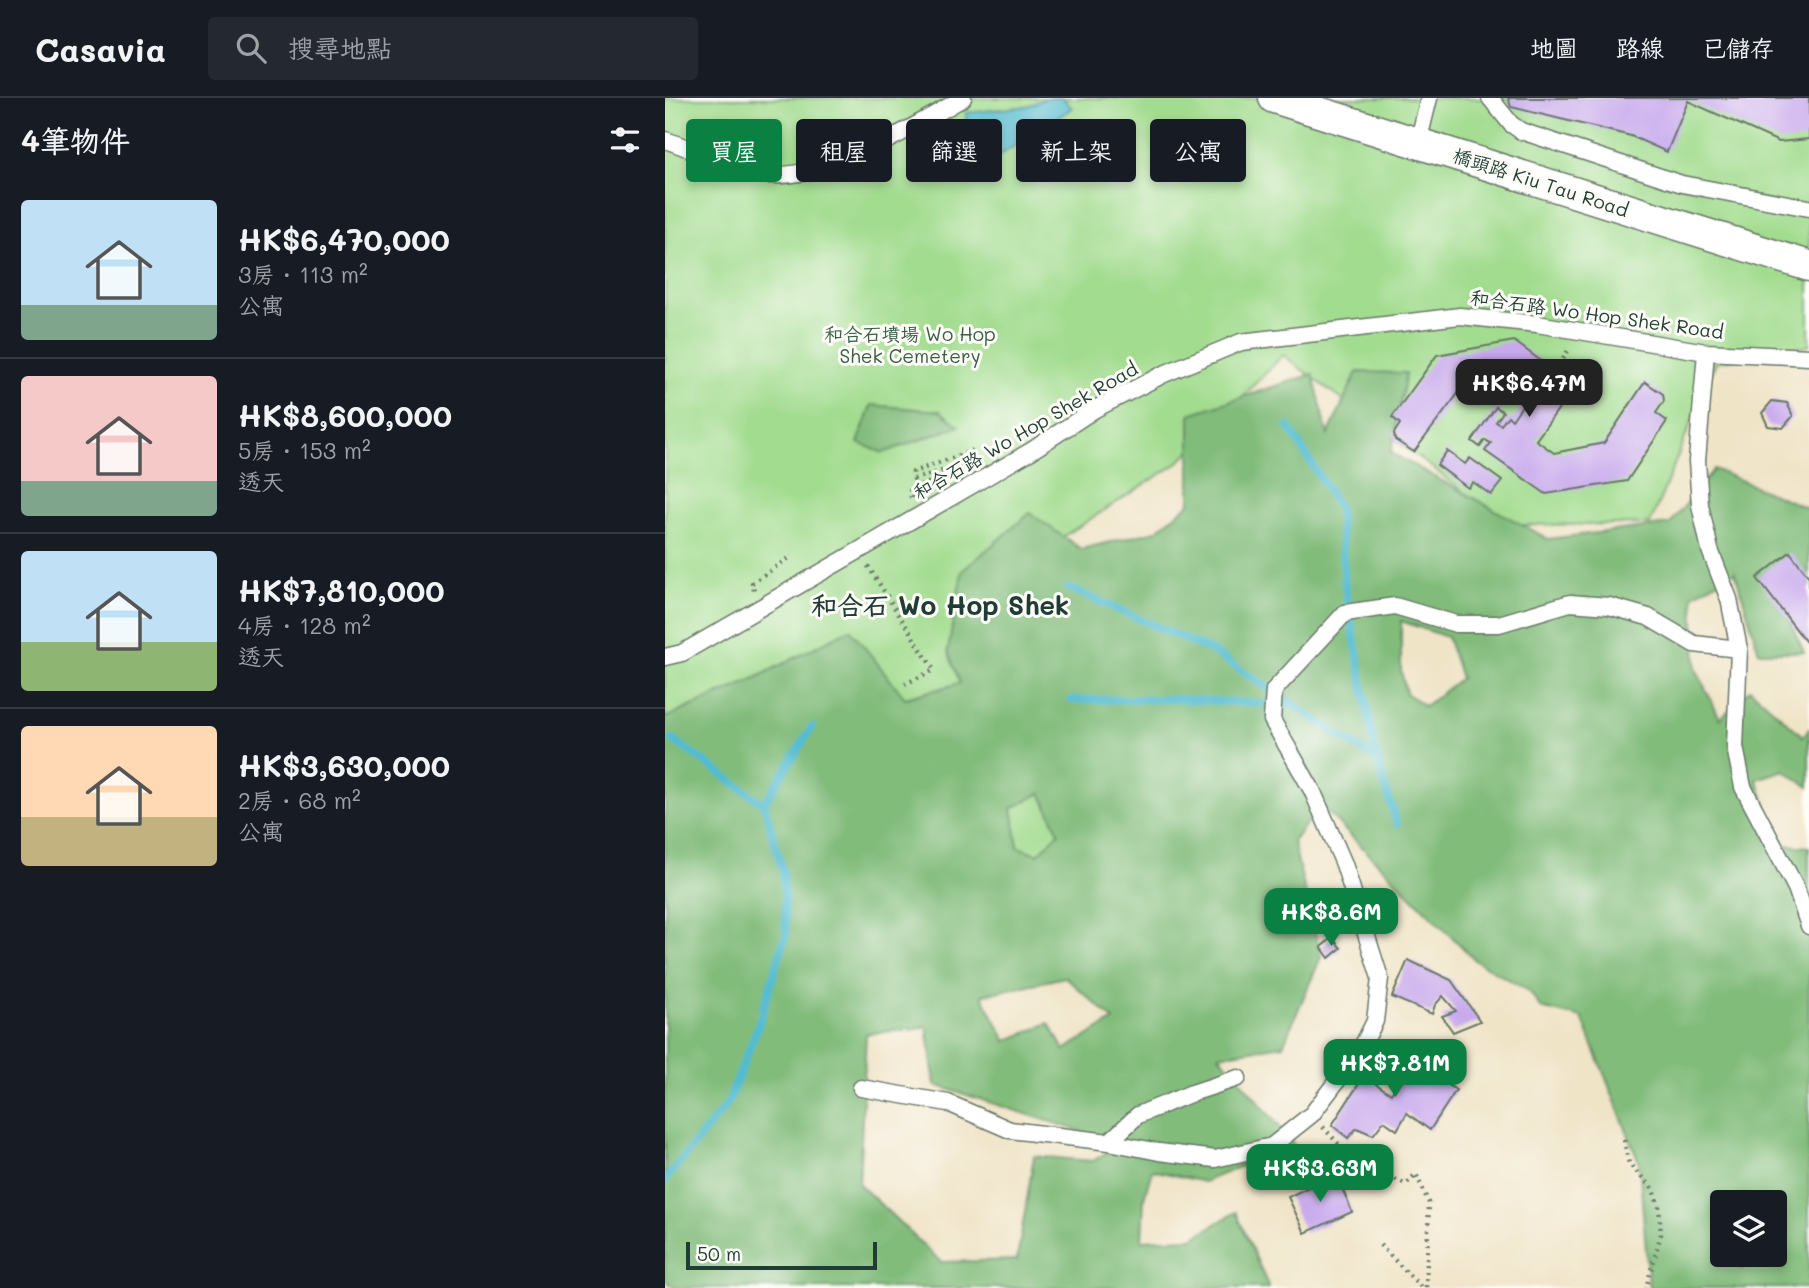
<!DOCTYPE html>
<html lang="zh-TW">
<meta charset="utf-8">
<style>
:root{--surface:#171b24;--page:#242831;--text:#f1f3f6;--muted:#9ea1a6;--line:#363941;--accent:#0b8043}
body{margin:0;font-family:Mali,"LXGW WenKai TC",sans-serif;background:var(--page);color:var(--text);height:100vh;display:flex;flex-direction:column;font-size:26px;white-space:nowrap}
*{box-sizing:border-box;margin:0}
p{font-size:23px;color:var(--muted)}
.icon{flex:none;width:38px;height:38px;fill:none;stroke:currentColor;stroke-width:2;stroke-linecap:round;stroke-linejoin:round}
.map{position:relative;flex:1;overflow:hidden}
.drawer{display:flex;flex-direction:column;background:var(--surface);width:665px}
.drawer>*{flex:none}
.banner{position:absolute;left:21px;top:21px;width:665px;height:63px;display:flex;gap:14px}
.fabs{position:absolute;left:1045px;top:1092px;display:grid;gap:14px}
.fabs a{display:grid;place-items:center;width:77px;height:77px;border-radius:7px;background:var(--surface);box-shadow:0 4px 10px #0003;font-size:35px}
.scale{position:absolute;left:21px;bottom:18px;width:191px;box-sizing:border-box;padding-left:7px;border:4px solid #1f3d34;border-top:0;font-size:19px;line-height:24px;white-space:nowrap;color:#1f3d34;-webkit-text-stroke:5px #fdfcf7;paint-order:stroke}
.price{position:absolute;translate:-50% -60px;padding:0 16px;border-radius:14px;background:var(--accent);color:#fff;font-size:23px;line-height:46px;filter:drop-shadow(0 2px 4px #0008)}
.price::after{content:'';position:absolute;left:50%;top:42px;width:21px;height:16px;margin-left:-10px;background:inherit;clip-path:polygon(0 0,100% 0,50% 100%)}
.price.selected{background:#222;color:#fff}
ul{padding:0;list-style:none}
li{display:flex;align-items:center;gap:21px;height:175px;padding:0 21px}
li+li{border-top:2px solid var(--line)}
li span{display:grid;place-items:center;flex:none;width:196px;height:140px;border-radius:7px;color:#555}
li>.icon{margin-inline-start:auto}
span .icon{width:84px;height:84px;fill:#fffc;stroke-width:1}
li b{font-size:30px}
h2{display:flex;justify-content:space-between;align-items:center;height:84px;padding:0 21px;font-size:30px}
.tag{padding:0 24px;border-radius:7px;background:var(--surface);box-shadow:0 4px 10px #0003;font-size:24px;line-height:63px}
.tag.selected{background:var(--accent);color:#fff}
header{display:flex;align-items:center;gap:42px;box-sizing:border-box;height:98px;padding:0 35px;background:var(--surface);border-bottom:2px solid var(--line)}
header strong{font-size:33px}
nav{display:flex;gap:38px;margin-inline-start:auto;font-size:24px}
.search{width:490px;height:63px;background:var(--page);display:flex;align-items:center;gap:18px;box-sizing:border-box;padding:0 24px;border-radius:7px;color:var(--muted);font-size:26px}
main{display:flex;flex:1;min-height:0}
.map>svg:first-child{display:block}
</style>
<header>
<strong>Casavia</strong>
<div class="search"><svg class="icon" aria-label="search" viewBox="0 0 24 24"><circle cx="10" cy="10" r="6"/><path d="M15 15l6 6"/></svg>搜尋地點</div>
<nav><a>地圖</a><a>路線</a><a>已儲存</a></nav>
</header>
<main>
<section class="drawer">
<h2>4筆物件<svg class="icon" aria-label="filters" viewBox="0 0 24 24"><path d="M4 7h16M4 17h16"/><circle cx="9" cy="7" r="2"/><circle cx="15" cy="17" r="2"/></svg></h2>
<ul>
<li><span style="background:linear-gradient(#bfe0f5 75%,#7fa58c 0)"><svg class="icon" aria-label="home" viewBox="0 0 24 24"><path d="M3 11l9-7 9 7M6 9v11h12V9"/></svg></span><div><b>HK$6,470,000</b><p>3房 · 113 m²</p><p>公寓</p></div></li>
<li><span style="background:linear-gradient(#f6c9c9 75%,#7fa58c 0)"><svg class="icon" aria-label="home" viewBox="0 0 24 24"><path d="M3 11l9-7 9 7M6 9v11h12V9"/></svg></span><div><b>HK$8,600,000</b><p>5房 · 153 m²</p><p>透天</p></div></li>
<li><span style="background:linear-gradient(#bfe0f5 65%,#8fb573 0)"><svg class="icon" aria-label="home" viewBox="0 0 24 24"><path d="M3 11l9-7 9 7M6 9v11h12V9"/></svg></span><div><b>HK$7,810,000</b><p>4房 · 128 m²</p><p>透天</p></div></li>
<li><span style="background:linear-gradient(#ffd9b3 65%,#c2b280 0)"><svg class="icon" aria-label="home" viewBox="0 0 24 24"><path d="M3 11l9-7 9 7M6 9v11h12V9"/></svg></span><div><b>HK$3,630,000</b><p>2房 · 68 m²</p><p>公寓</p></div></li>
</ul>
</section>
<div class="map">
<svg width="1144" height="1190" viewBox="0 0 1144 1190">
<rect width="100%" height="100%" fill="#fdfcf7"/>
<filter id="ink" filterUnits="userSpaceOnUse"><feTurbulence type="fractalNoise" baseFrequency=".0143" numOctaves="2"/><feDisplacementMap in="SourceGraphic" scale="14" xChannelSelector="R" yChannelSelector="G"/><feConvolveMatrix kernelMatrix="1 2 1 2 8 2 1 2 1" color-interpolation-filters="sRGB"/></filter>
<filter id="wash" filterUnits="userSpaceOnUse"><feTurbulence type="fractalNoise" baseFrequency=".00686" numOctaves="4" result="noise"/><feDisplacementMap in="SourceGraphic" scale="28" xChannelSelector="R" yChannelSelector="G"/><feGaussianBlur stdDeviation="1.57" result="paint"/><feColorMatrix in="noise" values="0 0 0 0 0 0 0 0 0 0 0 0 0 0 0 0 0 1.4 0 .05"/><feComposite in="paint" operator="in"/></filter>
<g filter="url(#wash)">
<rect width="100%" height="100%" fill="#f0e4c7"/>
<path fill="#a2dc8f" stroke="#608c62" stroke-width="2" d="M 0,0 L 1144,0 L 1144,248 L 1051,264 L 985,426 L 843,427 L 618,257 L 513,365 L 371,456 L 418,746 L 366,797 L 0,651 Z"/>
<path fill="#81bc7a" stroke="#507c57" stroke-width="2" fill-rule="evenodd" d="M 692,274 L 741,275 L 726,355 L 883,441 L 1005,426 L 1049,371 L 1144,411 L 1144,488 L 1106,482 L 1139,554 L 1094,554 L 1070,474 L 1028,497 L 1031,571 L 1055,621 L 1085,591 L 1138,638 L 1144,631 L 1144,689 L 1119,672 L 1092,681 L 1107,727 L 1121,747 L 1144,749 L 1144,1190 L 984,1190 L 974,1064 L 917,920 L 876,910 L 864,893 L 811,863 L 655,707 L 628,744 L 656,859 L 618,947 L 554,957 L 629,1046 L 539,1084 L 487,1072 L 479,1100 L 477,1142 L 527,1140 L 571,1114 L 604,1190 L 10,1190 L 0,1182 L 0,620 L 85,583 L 185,531 L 240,600 L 295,585 L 283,553 L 297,473 L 365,415 L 416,451 L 491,433 L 525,405 L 525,316 L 648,276 L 663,337 ZM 736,523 L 782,539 L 796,580 L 760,608 L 741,595 L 736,572 ZM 376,695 L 394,735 L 373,756 L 353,749 L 347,710 ZM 400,879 L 449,922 L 399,952 L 384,925 L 341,943 L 317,897 ZM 262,929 L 270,987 L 421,1035 L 445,1052 L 428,1063 L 369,1058 L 352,1162 L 276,1164 L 194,1086 L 201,936 ZM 1057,1104 L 1110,1104 L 1110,1157 L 1105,1157 L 1104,1159 L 1076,1171 L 1072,1157 L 1057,1157 Z
M 206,307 L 275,313 L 294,328 L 218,355 L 193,345 Z"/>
<path fill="#53bcd0" stroke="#397c82" stroke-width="2" d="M 382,0 L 398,0 L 407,10 L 322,66 L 299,63 L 301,15 L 362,8 Z"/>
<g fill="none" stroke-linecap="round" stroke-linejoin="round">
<path stroke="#53bcd0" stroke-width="8" d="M 624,329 L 674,410 L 680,489 L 712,662 L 732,726
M 404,490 L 547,553 L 712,662
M 407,602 L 509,601 L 628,607
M 7,641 L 99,706
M 0,1082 L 63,1005 L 93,928 L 121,836 L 118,774 L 99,706 L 147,629"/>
</g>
<g id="blocks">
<path fill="#c8a9ed" d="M 843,0 L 1144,0 L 1144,41 L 1114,44 L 1023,3 L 1002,54 L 966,38 L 846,9 Z
M 849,243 L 910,288 L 871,342 L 889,355 L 939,345 L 980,284 L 998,296 L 999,303 L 991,315 L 1002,323 L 962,383 L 881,396 L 820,353 L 826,345 L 820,342 L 815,349 L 807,343 L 831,309 L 838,314 L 831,324 L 836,327 L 843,318 L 847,322 L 863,299 L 842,284 L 795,293 L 749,354 L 730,342 L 729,335 L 735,326 L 727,319 L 772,257 Z
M 1107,303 L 1122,305 L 1128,318 L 1118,330 L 1103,328 L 1097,315 Z
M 782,353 L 800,366 L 805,360 L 837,383 L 826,397 L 808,384 L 803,390 L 772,367 Z
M 1125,454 L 1144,479 L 1144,548 L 1092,480 Z
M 667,840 L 676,850 L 664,860 L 656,849 Z
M 743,862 L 786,882 L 815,923 L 788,934 L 777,918 L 791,913 L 778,898 L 770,907 L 767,916 L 727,899 Z
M 724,949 L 791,992 L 765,1032 L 742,1015 L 732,1032 L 719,1023 L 708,1037 L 692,1030 L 683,1040 L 667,1027 L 699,978 L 726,996 L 738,977 L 711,960 Z
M 671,1076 L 687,1114 L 640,1135 L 623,1099 Z"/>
</g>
</g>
<g filter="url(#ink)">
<use href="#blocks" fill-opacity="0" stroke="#687767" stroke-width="2"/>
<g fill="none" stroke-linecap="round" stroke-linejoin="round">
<defs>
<path id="lane" d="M 825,0 L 846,26 L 856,33 L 1017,86 L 1144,110
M 0,42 C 33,52 61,71 96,76 C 157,86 246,30 298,0
M 753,45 L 764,0
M 1041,254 L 1032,363 L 1035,407 L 1045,452 L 1064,501 L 1074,551 L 1070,649 L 1078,689 L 1131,790 L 1144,828
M 0,559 L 17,555 L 366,353 L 430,311 L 499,276 L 576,244 L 795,218 L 872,226 L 1041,254 L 1144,259
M 196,990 L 283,1005 L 345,1032 L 444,1044 L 494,1054 L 550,1061 L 607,1048 L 647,1016 L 696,951 L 710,923 L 715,880 L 679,766 L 647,692 L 607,622 L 609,592 L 680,515 L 730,508 L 791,526 L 834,526 L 905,505 L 944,508 L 983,519 L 1029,546 L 1074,551
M 444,1044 L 473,1017 L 527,995 L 573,980"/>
<path id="street" d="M 609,0 L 1144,168"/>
</defs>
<use href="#lane" stroke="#687767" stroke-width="19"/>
<use href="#street" stroke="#687767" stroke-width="33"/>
<path stroke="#687767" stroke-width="4.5" stroke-dasharray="2 5" stroke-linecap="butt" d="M 891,273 L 904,251
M 296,371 L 294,368 L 249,381 L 248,374 L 309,352
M 246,400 L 245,390 L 267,384
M 203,468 L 269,572 L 240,586
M 89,492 L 87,485 L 124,460
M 658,1029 L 690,1064 L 741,1086 L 751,1076 L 764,1105 L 761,1190
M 959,1042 L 964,1066 L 988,1091 L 994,1109 L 996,1136 L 981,1190
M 715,1147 L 757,1190"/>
<use href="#lane" stroke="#fff" stroke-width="16"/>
<use href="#street" stroke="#fff" stroke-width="30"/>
</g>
</g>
<g text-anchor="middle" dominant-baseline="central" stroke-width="6" stroke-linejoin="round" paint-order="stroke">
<g font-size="19" fill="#1f3d34" stroke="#fdfcf7">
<text transform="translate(876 84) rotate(18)">橋頭路 Kiu Tau Road</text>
<text transform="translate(932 216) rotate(8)">和合石路 Wo Hop Shek Road</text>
<text transform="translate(360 332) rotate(-30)">和合石路 Wo Hop Shek Road</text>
</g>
<g font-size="19" fill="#395d46" stroke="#fdfcf7">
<text x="245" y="235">和合石墳場 Wo Hop<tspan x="245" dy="22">Shek Cemetery</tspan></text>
</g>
<g font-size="26" font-weight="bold" fill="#1f3d34" stroke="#fdfcf7">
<text x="275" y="507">和合石 Wo Hop Shek</text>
</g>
</g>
</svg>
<div class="fabs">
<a><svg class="icon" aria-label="layers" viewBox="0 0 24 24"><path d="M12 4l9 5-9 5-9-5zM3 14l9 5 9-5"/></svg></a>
</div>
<div class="scale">50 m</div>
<b class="price selected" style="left:864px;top:321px">HK$6.47M</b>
<b class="price" style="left:666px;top:850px">HK$8.6M</b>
<b class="price" style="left:730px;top:1001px">HK$7.81M</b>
<b class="price" style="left:655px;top:1106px">HK$3.63M</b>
<div class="banner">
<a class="tag selected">買屋</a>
<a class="tag">租屋</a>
<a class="tag">篩選</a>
<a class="tag">新上架</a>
<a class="tag">公寓</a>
</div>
</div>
</main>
